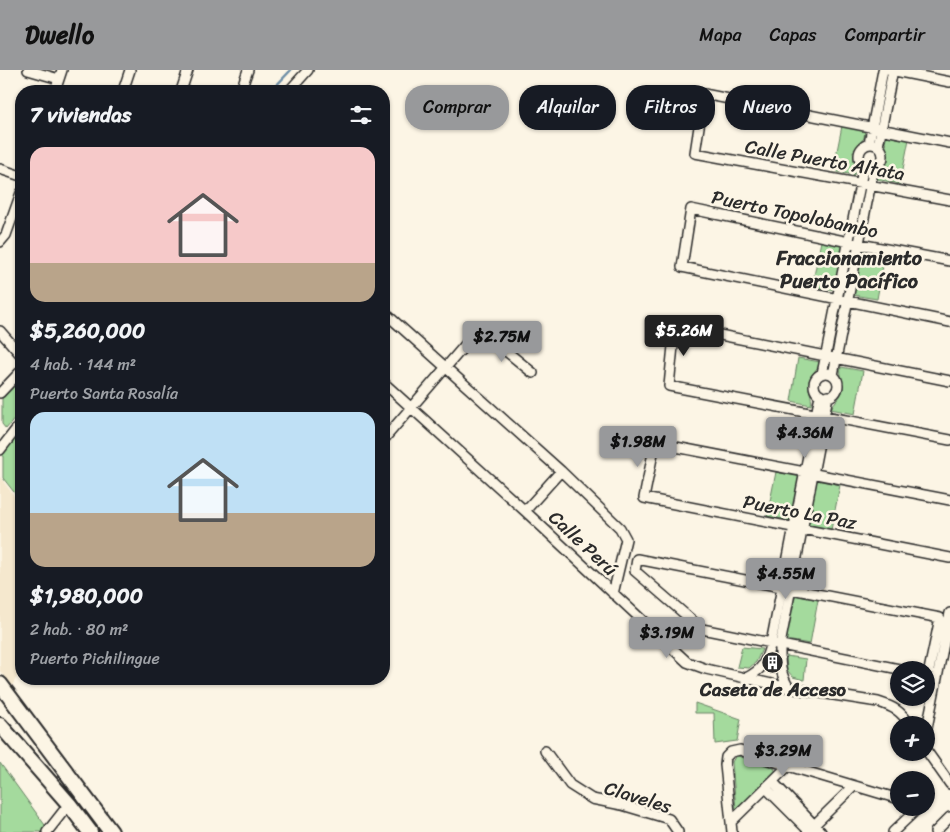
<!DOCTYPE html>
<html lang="es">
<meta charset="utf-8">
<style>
:root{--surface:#171b24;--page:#20242c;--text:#f1f3f6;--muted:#9ea1a6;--accent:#98999b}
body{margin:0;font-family:Sriracha,sans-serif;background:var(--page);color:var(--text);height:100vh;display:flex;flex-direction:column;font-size:19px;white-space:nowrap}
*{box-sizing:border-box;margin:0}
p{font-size:16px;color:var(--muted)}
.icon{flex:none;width:28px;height:28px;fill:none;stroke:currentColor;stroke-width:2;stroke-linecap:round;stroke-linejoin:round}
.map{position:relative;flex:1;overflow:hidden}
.side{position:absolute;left:15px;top:15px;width:375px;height:600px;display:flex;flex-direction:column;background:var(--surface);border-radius:20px;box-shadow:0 1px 4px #0004}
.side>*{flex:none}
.guide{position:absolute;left:405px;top:15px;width:470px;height:45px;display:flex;gap:10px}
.tools{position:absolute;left:890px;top:591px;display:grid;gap:10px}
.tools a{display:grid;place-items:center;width:45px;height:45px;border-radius:50%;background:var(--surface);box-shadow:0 1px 4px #0004;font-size:25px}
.price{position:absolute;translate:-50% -42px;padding:0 11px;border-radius:5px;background:var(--accent);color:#111;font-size:16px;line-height:32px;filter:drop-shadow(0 1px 2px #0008)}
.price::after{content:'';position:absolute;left:50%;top:30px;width:15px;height:11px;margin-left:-8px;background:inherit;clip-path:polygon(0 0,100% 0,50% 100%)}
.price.active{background:#222;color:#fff}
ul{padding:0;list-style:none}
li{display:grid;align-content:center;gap:10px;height:265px;padding:0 15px}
li span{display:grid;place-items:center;height:155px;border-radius:15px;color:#555}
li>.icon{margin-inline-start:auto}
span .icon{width:90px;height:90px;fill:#fffc;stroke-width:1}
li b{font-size:21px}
h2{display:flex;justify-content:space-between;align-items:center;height:60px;padding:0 15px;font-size:21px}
.pill{padding:0 18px;border-radius:20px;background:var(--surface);box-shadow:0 1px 4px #0004;font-size:18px;line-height:45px}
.pill.active{background:var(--accent);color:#111}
header{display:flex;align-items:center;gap:30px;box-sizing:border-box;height:70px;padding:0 25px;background:var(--accent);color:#111}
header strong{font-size:24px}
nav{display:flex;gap:28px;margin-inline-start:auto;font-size:18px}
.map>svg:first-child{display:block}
</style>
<header>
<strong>Dwello</strong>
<nav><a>Mapa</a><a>Capas</a><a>Compartir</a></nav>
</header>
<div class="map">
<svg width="950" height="762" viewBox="0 0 950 762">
<rect width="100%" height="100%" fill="#fcf5e5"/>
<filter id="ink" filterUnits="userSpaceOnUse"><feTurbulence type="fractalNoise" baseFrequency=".02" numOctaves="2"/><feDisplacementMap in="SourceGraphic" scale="10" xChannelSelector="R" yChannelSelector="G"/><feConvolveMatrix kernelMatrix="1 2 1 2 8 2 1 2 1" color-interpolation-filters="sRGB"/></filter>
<g filter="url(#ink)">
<path fill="#f5e8ce" d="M 0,407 L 21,435 L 21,599 L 12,616 L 0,601 Z"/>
<path fill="#a4da9d" stroke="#688264" d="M 842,56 L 865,61 L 864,68 L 853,81 L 856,99 L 854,105 L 833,101 Z
M 887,65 L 909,69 L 900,114 L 877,109 L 878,102 L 888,89 L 885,71 Z
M 821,171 L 844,176 L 835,220 L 812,216 Z
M 862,180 L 885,185 L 877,229 L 853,225 Z
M 798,288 L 820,292 C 818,299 812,303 809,310 C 807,319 813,326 811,335 L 791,331 Z
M 841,297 L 863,301 L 855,344 L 831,339 C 833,332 840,329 842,322 C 845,313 839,305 841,297 Z
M 14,311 L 21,311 L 21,341 L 6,359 L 2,354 L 2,323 Z
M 21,358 L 21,431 L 3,408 L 3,380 Z
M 776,402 L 799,406 L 790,451 L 767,446 Z
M 817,410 L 840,415 L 831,460 L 808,455 Z
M 795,525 L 818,530 L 810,574 L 786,570 Z
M 742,577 L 762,579 L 756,592 L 749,598 L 737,597 Z
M 786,586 L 806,589 L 804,610 L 793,607 L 787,600 Z
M 695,633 L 741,649 L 737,671 L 715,674 L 714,643 L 695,643 Z
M 738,686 L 774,698 L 776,702 L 738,740 L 736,739 L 732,692 L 735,687 Z
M 0,693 L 50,762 L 0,762 Z"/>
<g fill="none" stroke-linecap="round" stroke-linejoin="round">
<path stroke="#6c8da5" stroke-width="2.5" d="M 271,21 L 291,0"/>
<defs>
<path id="minor" d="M 28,0 L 59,9
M 890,0 L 950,12
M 243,14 L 248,0
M 55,21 L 62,0
M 123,21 L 130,0
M 181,21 L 188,0
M 289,21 L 308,0
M 950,73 L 704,24 L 695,83 L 950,130
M 869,74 L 883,0
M859 86a12 12 0 1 1 24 0a12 12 0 1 1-24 0Z
M 878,76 L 893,0
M 0,99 L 21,106
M 0,172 L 6,165 L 21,123
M 950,191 L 849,172 L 691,139 L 682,197 L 950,252
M 384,242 L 561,401 L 620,458 L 626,469 L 613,524
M 0,261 L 21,285
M814 315a12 12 0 1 1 24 0a12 12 0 1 1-24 0Z
M 822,304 L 864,95
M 833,305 L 874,97
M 950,311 L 675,256 L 669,316 L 950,370
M 384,313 L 525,441 L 687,592 L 706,599 L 789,618 L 878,632 C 894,637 901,641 910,655
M 0,323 L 21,301
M 384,369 L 472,267 L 480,264 L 490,268 L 533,303
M 0,380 L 21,353
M 950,430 L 655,373 L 644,428 L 950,488
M 525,441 L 561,401
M 904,600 L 702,559 L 635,501 L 637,489 L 940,548 L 928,605 L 926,604
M 746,608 C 764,599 765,592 771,573 L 820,325
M 789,618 C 779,602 780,593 780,575 L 828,326
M 926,663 L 950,543
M 926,680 L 950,714
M 545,681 L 570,715 L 592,729 L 622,735 L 669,749 L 678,762
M 773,712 L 821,762
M 766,718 L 810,762
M 732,751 L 788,696
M 47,762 L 69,734
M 732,762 L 725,695 L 726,687 L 731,682 L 740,680 L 788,696 L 899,729
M 807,762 L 854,716
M 893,762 L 914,742 L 915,738
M 935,762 L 950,747"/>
<path id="primary" d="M 0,614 L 111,762
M 0,655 L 69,734 L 90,762"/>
</defs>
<use href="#minor" stroke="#2b2b2b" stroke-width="12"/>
<use href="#primary" stroke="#2b2b2b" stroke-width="18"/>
<use href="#minor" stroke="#fcf5e5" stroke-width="9"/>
<use href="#primary" stroke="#fcf5e5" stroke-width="14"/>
</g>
</g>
<defs>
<symbol id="building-disc" viewBox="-11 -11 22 22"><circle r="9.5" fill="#2b2b2b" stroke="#fcf5e5"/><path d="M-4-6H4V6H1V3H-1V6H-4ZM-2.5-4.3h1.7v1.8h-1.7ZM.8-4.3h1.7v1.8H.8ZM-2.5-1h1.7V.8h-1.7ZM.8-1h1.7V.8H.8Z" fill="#fff"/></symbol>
</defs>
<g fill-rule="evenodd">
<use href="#building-disc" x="760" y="580" width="25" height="25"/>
</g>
<g text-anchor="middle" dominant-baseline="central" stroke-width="5" stroke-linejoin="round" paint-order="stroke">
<g font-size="19" fill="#2b2b2b" stroke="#fcf5e5">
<text transform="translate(825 90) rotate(10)">Calle Puerto Altata</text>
<text transform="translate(795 144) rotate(12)">Puerto Topolobambo</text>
<text transform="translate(800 442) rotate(11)">Puerto La Paz</text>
<text transform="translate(583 473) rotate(43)">Calle Perú</text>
<text transform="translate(638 727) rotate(17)">Claveles</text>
</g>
<g font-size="19" font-weight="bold" fill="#2b2b2b" stroke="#fcf5e5">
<text x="773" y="619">Caseta de Acceso</text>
</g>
<g font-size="20" font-weight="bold" fill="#2b2b2b" stroke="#fcf5e5">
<text x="849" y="188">Fraccionamiento<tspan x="849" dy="23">Puerto Pacífico</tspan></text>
</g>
</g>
</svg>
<div class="tools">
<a><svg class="icon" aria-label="layers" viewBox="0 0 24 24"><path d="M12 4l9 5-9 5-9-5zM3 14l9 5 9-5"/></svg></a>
<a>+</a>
<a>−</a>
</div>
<b class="price active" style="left:684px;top:287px">$5.26M</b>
<b class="price" style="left:502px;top:293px">$2.75M</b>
<b class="price" style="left:805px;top:389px">$4.36M</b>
<b class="price" style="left:638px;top:398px">$1.98M</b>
<b class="price" style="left:786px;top:530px">$4.55M</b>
<b class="price" style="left:667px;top:589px">$3.19M</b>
<b class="price" style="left:783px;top:707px">$3.29M</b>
<div class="guide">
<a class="pill active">Comprar</a>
<a class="pill">Alquilar</a>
<a class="pill">Filtros</a>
<a class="pill">Nuevo</a>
</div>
<section class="side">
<h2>7 viviendas<svg class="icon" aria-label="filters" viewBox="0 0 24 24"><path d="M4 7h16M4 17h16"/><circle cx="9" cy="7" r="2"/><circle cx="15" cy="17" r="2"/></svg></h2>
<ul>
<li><span style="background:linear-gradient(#f6c9c9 75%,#b9a48a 0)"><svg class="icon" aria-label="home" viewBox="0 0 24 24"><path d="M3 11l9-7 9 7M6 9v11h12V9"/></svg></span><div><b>$5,260,000</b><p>4 hab. · 144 m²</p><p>Puerto Santa Rosalía</p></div></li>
<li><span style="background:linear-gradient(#bfe0f5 65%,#b9a48a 0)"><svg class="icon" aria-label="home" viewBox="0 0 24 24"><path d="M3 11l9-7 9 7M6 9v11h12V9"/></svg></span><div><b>$1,980,000</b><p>2 hab. · 80 m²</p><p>Puerto Pichilingue</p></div></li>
</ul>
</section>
</div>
